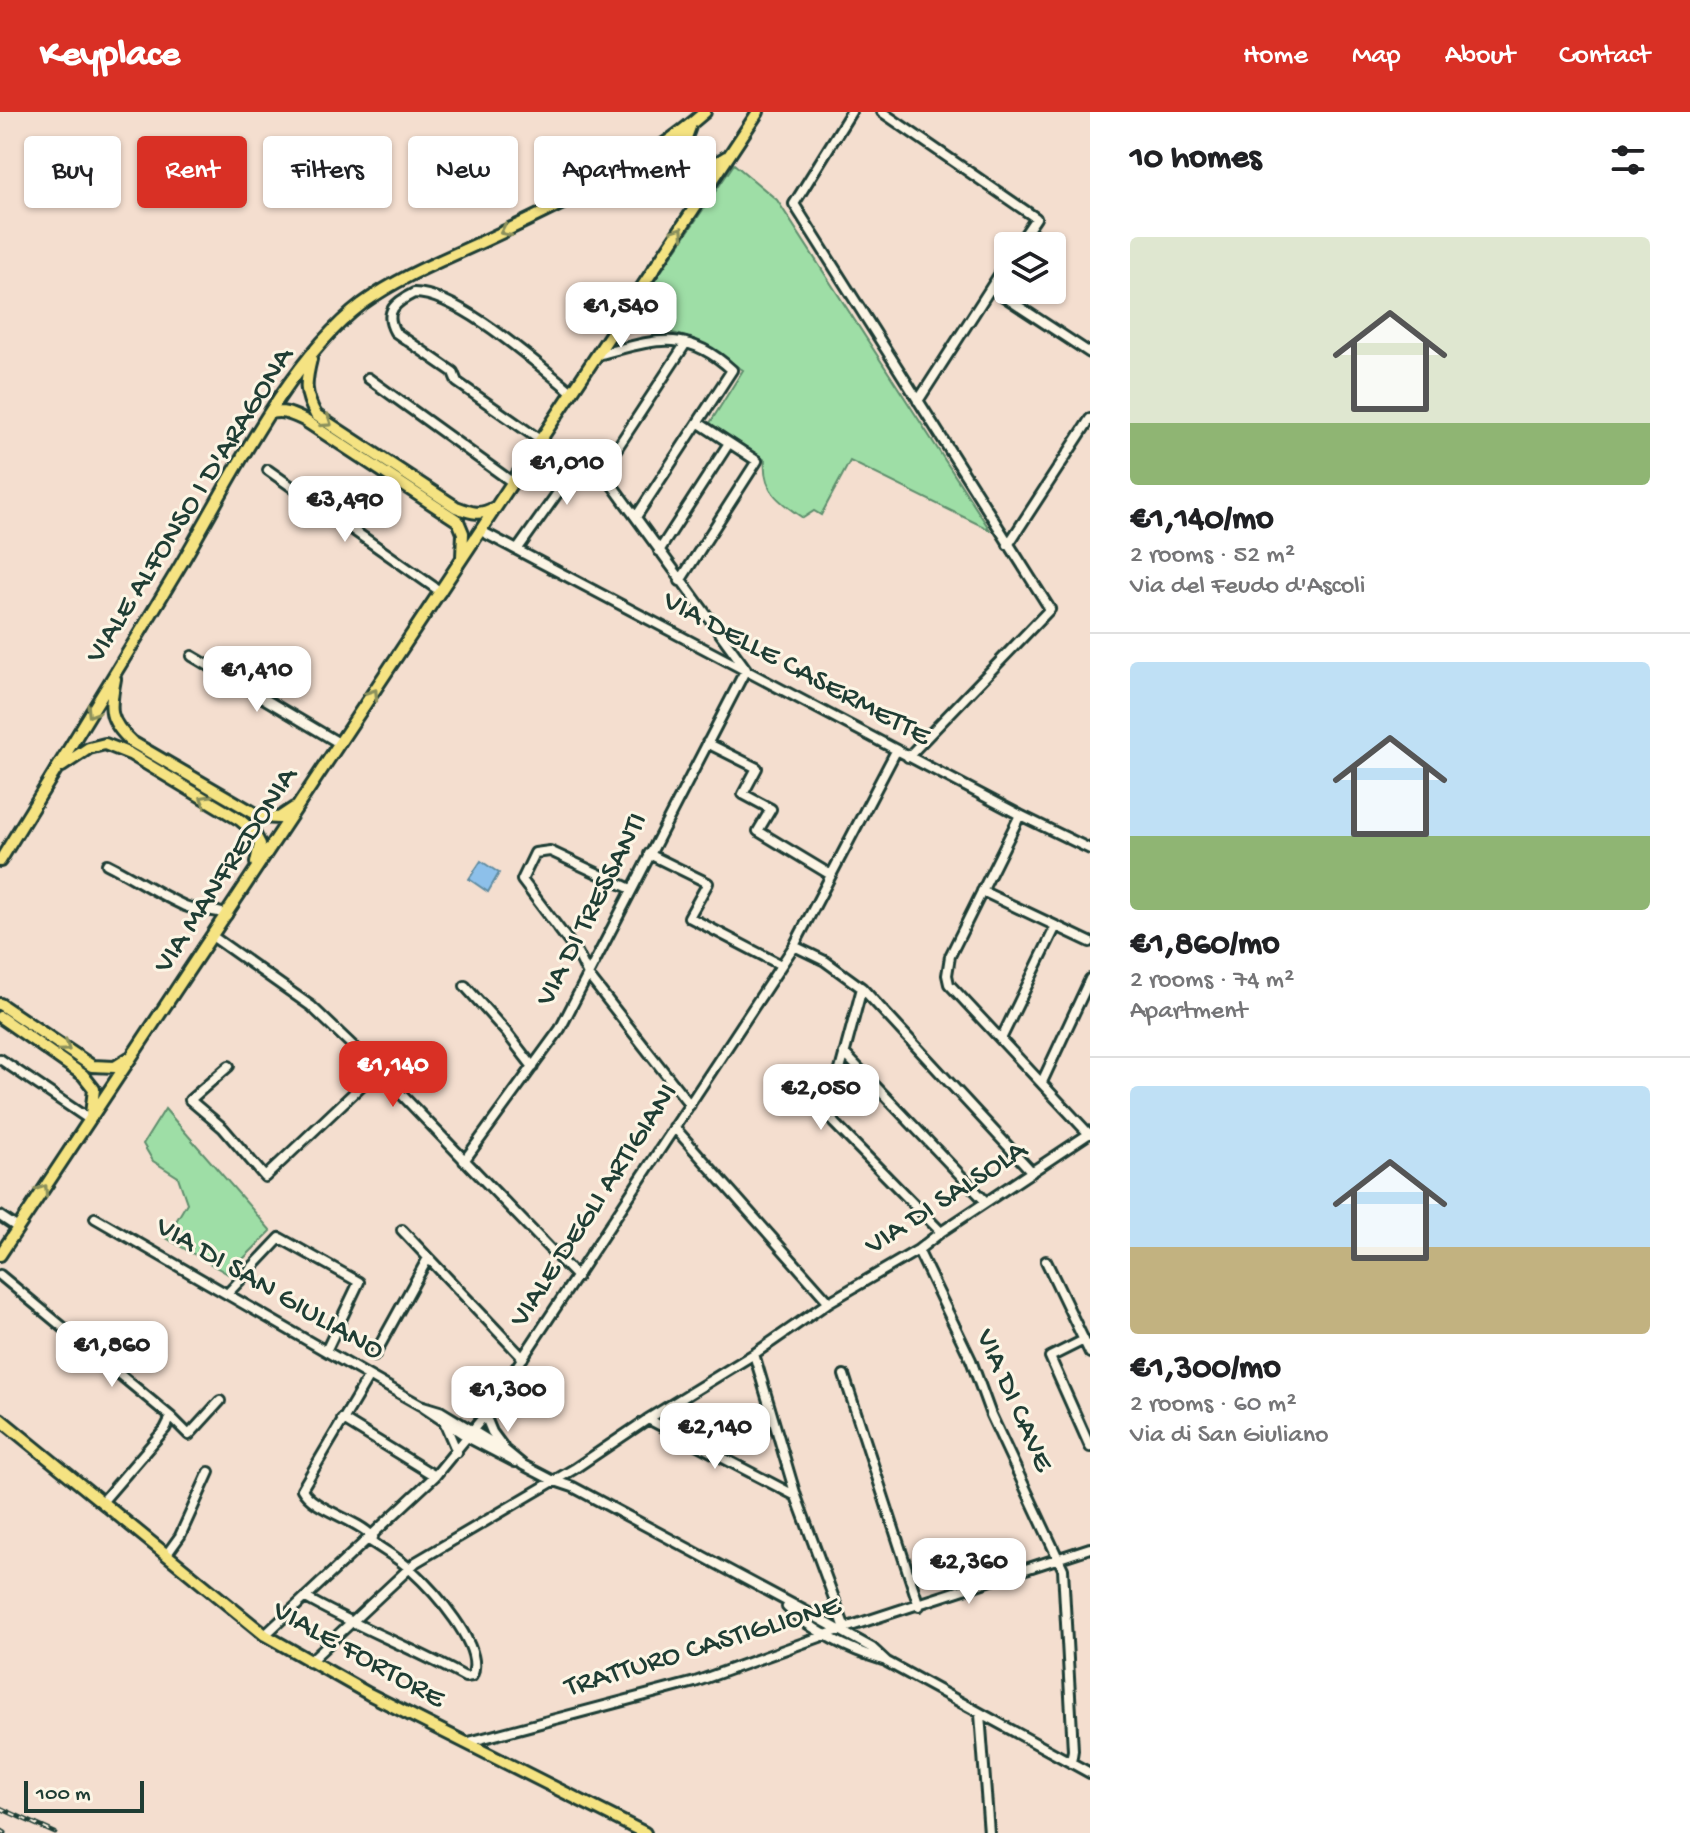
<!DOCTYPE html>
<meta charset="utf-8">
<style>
:root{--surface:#fff;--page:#f2f2f2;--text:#202124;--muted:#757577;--line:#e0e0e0;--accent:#d93025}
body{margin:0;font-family:"Gochi Hand",sans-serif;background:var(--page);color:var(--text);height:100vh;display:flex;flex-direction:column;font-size:30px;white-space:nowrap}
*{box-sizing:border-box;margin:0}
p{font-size:26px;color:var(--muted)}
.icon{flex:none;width:44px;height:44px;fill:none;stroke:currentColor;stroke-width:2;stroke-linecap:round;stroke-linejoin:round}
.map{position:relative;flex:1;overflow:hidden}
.side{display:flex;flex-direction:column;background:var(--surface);width:600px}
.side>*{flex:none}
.guide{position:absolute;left:24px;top:24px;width:760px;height:72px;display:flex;gap:16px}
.controls{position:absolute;left:994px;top:120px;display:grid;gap:16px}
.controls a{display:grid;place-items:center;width:72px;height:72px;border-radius:8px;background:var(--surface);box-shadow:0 2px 6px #0004;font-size:40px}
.scale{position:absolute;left:24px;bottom:20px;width:120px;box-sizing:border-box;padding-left:8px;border:4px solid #1f3d34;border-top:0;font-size:22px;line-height:28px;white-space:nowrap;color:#1f3d34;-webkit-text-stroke:6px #fcf5e5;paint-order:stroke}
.price{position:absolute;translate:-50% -68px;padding:0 18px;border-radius:16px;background:#fff;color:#222;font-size:26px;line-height:52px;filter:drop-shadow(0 2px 4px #0008)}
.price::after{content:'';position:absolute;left:50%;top:48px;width:24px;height:18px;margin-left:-12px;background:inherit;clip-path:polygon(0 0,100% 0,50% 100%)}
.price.on{background:var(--accent);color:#fff}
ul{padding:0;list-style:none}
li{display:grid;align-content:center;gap:16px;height:424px;padding:0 40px}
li+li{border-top:2px solid var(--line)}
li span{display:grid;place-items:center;height:248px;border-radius:8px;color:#555}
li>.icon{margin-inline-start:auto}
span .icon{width:144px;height:144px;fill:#fffc;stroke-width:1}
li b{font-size:34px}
h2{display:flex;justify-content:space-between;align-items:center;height:96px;padding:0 40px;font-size:34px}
.pill{padding:0 28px;border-radius:8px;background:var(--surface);box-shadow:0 2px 6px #0004;font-size:28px;line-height:72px}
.pill.on{background:var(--accent);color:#fff}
header{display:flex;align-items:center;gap:48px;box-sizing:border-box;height:112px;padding:0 40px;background:var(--accent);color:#fff}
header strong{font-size:38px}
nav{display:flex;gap:44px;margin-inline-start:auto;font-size:28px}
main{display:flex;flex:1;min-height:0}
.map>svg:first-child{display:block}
</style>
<header>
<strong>Keyplace</strong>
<nav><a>Home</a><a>Map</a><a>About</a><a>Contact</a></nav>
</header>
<main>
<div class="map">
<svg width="1090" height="1721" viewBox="0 0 1090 1721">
<rect width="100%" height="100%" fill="#f4decf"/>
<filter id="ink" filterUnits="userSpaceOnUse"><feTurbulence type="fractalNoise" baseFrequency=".0125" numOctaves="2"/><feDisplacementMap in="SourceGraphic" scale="16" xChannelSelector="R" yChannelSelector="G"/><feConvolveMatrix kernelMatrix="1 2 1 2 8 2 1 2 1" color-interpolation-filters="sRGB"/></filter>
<g filter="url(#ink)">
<path fill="#9edea6" stroke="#5e8e6d" stroke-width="2" d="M 734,52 L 777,88 L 990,418 L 850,349 L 821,403 L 814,399 L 803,406 C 779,390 762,378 765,348 L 710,311 L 743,258 C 709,236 689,219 645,217 L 657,199 L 641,189 Z
M 165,997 L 271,1119 L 228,1162 L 166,1126 L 187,1091 L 178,1065 L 153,1049 L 143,1032 Z"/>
<path fill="#8dc0ea" stroke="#618ca1" stroke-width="2" d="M 481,749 L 499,761 L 488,780 L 469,767 Z"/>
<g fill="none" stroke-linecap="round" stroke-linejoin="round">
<defs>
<path id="minor" d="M 851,0 L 794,92 L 1050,497 L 908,645
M 882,0 L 1036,106 L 1017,134
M 991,176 L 1090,241
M 597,243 C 652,229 685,214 732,258 L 636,405
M 368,266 L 512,370
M 918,289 L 1008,149
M 540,328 L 457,270 L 453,260 L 395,220 C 383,199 396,190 414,181 C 459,181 537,252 572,280
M 268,358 L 441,480
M 602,359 L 686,231
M 481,419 L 1020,703 L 1090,737
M 1008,433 L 1090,307
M 517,438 L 591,334
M 659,439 L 729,331
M 680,469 L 757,349 L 699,311
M 192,544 L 339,631
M 707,631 L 757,656 L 743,682 L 771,697 L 758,719 L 831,763
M 1020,703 L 950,844 L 947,863 L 949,872 L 1089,1022
M 649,742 L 708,771 L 689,805 L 781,853
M 107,752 C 133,765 158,782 185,794 C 200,800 212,796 227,803
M 631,777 L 550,739 L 535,741 L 522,768 L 578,842 L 588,863 L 690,993
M 982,779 L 1090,830
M 212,824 L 311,894 L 378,958 L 577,1165
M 794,834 L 825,849 L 862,876 L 1032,1060
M 465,874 L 506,920 L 533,955
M 862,876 L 829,999 L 834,1011 L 941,1120
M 1001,927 L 1056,814
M 844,941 L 986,1090
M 0,947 L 90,1008
M 229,954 L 190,988 L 223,1016 L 265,1065 L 378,958
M 1042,970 L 1090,867
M 674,1015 L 829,1190
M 464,1049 L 560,917 L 746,557 L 602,359 L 591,334
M 0,1104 L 18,1116
M 95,1106 L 369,1264 L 420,1293 L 440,1299 L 506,1339 L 523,1353 L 552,1368 L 573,1375 L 805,1499 L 872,1536 L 887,1550 L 1090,1661
M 402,1118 L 523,1246
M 918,1138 L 971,1248 L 991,1303 L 1063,1457 L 1073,1638 L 1071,1651
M 1046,1149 L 1090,1241
M 0,1163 L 171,1305 L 189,1323 L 220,1289
M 228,1181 L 280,1126 L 359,1170 L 326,1239
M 1084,1228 L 1050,1245 L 1090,1335
M 754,1242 L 796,1384 L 845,1516
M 374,1244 L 428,1146
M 844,1263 L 919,1494
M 369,1264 L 302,1377 C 313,1398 355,1406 373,1425
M 424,1296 L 469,1326 L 515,1350
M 485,1303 L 492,1320 L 503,1335
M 342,1307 L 435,1364
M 648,1307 L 796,1384
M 445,1312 L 457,1340
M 103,1389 L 165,1317 L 171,1305
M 167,1442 L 180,1424 L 209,1360
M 306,1486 C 357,1515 413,1536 465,1565 L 472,1564 C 486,1535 432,1477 411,1458 C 399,1446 383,1438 369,1428
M 787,1495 C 812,1519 850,1538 883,1548
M 265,1523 L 435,1364 L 485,1303 L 794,834 L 896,639
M 309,1550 L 416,1450 L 574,1357 L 648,1307 L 754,1242 L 829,1190 L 918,1138 L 941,1120 L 1090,1021
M 980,1602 L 989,1721
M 465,1631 L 695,1570 L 845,1516 L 1090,1436"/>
<path id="major" d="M 691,12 L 684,31 C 688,54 708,58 726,45
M 643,46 C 672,40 703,57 696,89
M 311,247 C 305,271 304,281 316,303 L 456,395 C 472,401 479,404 494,396
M 270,301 C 284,298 291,302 304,308 L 458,409 L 463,421 L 462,445
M 115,567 C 109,598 108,608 132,630 L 261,705 L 279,706 L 294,696
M 62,654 L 89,636 L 105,632 L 130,642 L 240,708 L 253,719 L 260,732 L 256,751
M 0,749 C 60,651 121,553 180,454 C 228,373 287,249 362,192 C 401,164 443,148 486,128 C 561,93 642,55 705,0
M 0,892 L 92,954 L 115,955 L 129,946
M 0,905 L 83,963 L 94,977 L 91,1002
M 0,1143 L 758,0
M 0,1307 L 265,1523 L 369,1582 L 645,1721"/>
</defs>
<use href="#minor" stroke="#1f3d34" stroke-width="14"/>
<use href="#major" stroke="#1f3d34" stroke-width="16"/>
<use href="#minor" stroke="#fcf5e5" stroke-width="8"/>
<use href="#major" stroke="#f5e382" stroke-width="10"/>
<defs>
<path id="rail" d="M 0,1696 L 55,1721
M 0,1718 L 5,1721"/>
</defs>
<use href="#rail" stroke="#1f3d34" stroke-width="5"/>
<use href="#rail" stroke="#fcf5e5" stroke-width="2" stroke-dasharray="6" stroke-linecap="butt"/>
</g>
<defs><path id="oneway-chevron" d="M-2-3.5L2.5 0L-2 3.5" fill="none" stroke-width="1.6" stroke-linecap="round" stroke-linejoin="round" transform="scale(2)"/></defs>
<g stroke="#8a905b">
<use href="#oneway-chevron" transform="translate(505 119) rotate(154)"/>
<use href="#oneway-chevron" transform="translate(679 120) rotate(-56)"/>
<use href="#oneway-chevron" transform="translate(327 310) rotate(34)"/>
<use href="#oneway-chevron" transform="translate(373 582) rotate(-56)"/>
<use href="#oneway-chevron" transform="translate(92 600) rotate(122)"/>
<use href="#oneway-chevron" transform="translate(205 688) rotate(-150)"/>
<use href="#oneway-chevron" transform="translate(65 935) rotate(35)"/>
<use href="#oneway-chevron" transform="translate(43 1078) rotate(-56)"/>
</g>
</g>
<g text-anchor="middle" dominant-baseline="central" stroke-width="6" stroke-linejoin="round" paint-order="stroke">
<g font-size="30" fill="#1f3d34" stroke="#fcf5e5">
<text transform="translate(191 394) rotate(-58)">VIALE ALFONSO I D'ARAGONA</text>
<text transform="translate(796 558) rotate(28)">VIA DELLE CASERMETTE</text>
<text transform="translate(227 759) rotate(-57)">VIA MANFREDONIA</text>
<text transform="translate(593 798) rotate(-63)">VIA DI TRESSANTI</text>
<text transform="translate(947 1087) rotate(-33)">VIA DI SALSOLA</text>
<text transform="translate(595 1094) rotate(-57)">VIALE DEGLI ARTIGIANI</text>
<text transform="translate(269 1178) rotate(30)">VIA DI SAN GIULIANO</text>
<text transform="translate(1013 1289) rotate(66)">VIA DI CAVE</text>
<text transform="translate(703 1536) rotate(-17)">TRATTURO CASTIGLIONE</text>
<text transform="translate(358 1544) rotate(29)">VIALE FORTORE</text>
</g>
</g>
</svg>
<div class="controls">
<a><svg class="icon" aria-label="layers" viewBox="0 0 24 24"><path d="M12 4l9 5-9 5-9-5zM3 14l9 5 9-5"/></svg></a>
</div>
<div class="scale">100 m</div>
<b class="price" style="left:621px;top:238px">€1,540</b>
<b class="price" style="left:567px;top:395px">€1,010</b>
<b class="price" style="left:345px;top:432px">€3,490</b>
<b class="price" style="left:257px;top:602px">€1,410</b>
<b class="price on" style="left:393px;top:997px">€1,140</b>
<b class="price" style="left:821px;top:1020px">€2,050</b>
<b class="price" style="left:112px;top:1277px">€1,860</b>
<b class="price" style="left:508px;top:1322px">€1,300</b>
<b class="price" style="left:715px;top:1359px">€2,140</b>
<b class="price" style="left:969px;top:1494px">€2,360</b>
<div class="guide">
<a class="pill">Buy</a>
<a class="pill on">Rent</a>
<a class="pill">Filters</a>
<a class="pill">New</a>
<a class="pill">Apartment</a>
</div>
</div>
<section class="side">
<h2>10 homes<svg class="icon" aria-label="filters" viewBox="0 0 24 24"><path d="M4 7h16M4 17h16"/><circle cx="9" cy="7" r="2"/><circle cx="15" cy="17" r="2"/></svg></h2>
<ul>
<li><span style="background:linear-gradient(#dfe7d0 75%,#8fb573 0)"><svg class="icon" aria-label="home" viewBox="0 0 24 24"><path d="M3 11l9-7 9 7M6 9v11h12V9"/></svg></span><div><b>€1,140/mo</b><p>2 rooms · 52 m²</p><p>Via del Feudo d'Ascoli</p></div></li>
<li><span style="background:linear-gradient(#bfe0f5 70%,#8fb573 0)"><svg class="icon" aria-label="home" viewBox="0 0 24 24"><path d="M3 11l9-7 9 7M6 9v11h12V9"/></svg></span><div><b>€1,860/mo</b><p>2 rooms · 74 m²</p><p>Apartment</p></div></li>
<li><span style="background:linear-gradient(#bfe0f5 65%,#c2b280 0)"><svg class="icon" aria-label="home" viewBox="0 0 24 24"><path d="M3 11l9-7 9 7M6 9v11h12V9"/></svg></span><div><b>€1,300/mo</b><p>2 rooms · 60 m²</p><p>Via di San Giuliano</p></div></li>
</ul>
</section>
</main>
